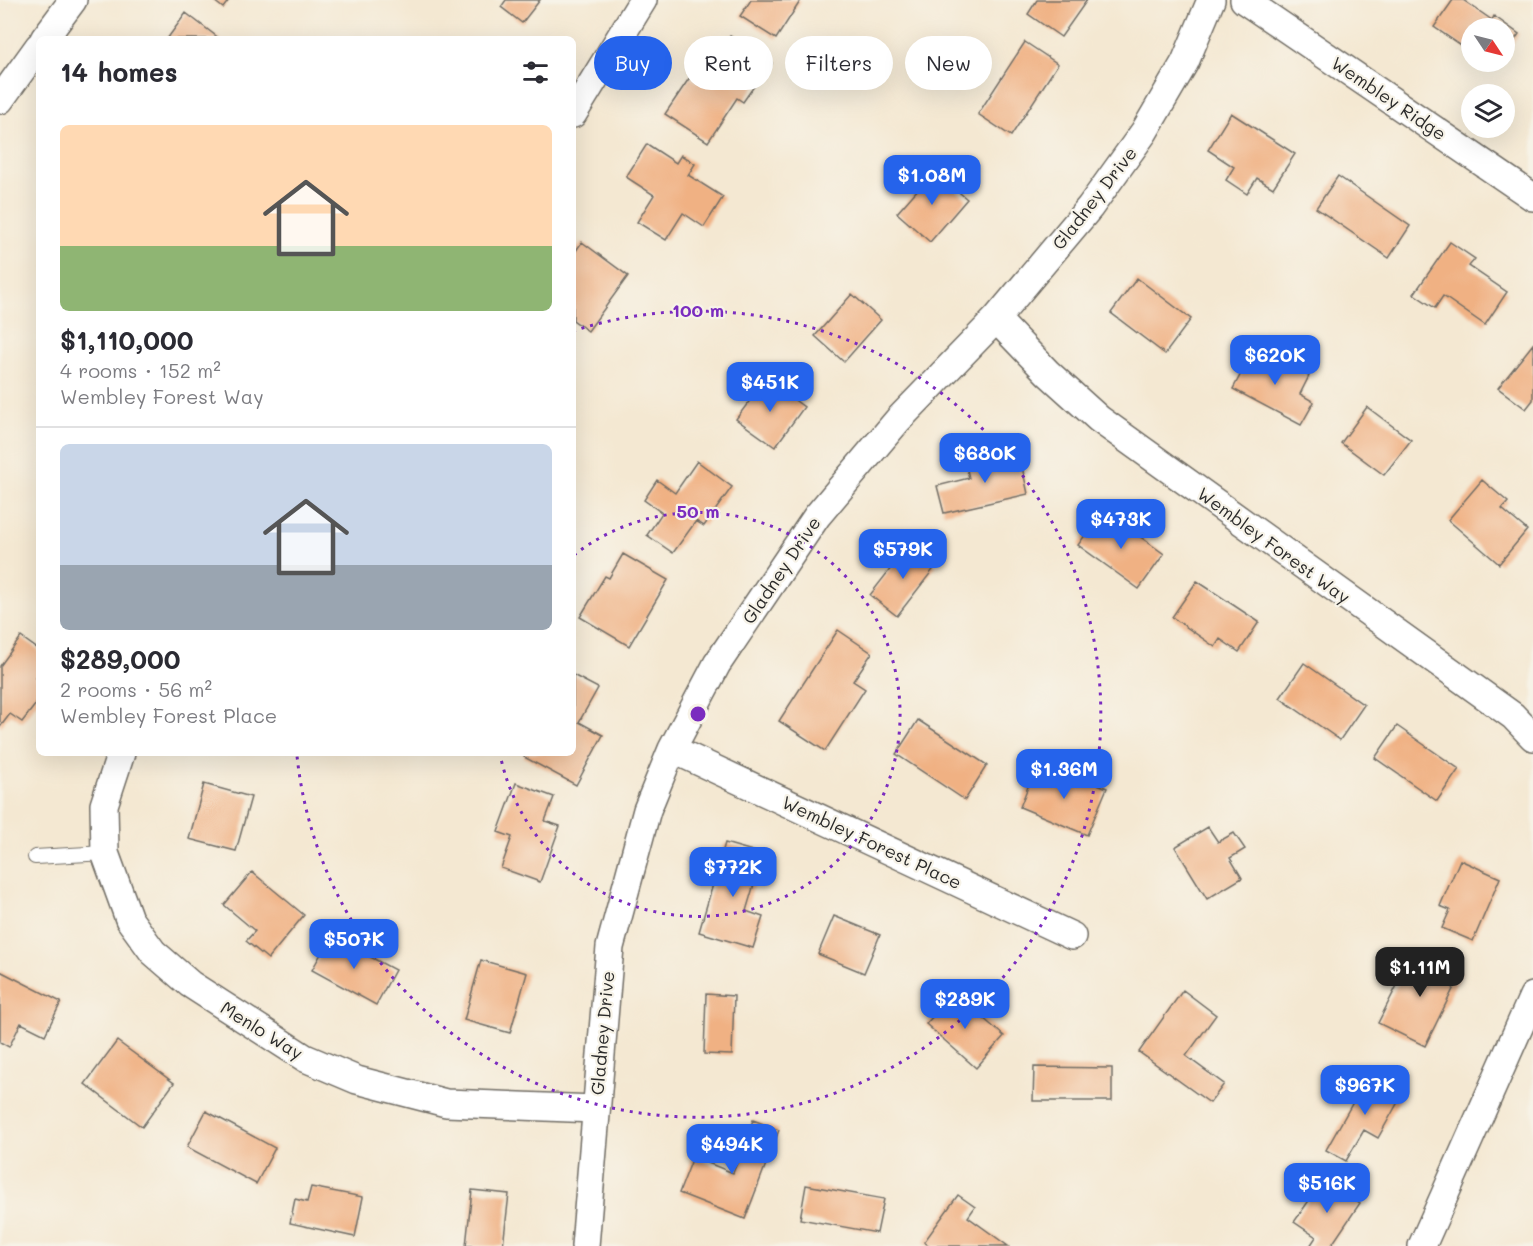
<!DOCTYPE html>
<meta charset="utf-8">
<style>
:root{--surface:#fff;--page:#f2f2f3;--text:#2b2b33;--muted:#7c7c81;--line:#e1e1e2;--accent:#2563eb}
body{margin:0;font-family:Mali,sans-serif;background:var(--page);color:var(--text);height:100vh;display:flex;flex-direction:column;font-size:22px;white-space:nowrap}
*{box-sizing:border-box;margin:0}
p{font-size:20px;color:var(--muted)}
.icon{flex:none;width:33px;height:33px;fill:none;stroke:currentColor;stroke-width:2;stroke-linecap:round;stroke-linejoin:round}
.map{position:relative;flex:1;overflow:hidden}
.side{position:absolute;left:36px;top:36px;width:540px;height:720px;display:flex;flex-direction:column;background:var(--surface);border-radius:9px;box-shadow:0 6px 24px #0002}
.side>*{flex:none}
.guide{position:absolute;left:594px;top:36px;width:570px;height:54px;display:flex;gap:12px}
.needle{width:39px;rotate:125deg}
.controls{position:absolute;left:1461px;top:18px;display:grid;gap:12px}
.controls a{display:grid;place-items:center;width:54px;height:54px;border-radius:50%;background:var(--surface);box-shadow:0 6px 24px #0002;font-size:30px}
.price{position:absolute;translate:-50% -51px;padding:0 14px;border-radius:12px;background:var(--accent);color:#fff;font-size:20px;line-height:39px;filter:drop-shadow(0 2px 3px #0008)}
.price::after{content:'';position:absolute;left:50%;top:36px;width:18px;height:14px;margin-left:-9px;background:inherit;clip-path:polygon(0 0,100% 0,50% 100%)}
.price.selected{background:#222;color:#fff}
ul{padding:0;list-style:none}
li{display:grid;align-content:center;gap:12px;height:318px;padding:0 24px}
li+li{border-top:2px solid var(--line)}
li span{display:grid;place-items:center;height:186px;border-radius:9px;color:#555}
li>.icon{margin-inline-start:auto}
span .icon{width:108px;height:108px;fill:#fffc;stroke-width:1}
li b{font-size:26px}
h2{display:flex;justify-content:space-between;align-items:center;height:72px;padding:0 24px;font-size:26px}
.chip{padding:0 21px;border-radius:27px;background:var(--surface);box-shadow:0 6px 24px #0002;font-size:21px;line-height:54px}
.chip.selected{background:var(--accent);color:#fff}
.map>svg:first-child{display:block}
</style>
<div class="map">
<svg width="1533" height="1246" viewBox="0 0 1533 1246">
<rect width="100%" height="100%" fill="#f7f3e8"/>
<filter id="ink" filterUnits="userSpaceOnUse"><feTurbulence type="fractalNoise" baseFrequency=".0167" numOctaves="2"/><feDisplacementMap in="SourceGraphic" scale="12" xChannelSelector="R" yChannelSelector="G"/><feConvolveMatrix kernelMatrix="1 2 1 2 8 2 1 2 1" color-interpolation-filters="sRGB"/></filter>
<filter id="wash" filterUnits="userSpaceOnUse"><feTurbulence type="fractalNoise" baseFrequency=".008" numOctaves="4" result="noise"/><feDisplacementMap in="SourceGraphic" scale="24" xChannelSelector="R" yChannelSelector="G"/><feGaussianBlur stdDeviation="1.35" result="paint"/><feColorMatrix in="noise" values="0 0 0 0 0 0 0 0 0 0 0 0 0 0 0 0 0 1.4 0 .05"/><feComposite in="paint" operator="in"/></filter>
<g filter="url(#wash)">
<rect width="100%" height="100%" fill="#f4e8d2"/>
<g id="blocks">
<path fill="#f0b183" d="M 213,0 L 229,0 L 223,8 Z
M 506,0 L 540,0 L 522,23 L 501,7 Z
M 751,0 L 801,0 L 776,39 L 740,16 Z
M 1037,0 L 1087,0 L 1061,37 L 1028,14 Z
M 1453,0 L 1463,0 L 1492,20 L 1494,16 L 1519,34 L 1504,55 L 1504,28 L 1472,28 L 1472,53 L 1434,27 Z
M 186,13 L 220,39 L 167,39 Z
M 730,36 L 772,63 L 759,83 L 757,82 L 743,102 L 737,98 L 708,142 L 665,114 L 690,77 L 700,83 Z
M 1025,42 L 1058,64 L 1011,136 L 978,114 Z
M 1483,62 L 1500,62 L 1494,69 Z
M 1231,113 L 1295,154 L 1273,188 L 1257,178 L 1247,194 L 1226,180 L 1234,167 L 1208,150 Z
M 647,144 L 676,163 L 681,155 L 695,164 L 688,175 L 723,197 L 704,227 L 683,213 L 666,240 L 637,222 L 654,195 L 626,177 Z
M 934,171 L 967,199 L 930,242 L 897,213 Z
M 1338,176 L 1410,226 L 1389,258 L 1316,208 Z
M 582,242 L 628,276 L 588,331 L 573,320 L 573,255 Z
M 1450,242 L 1475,259 L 1469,266 L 1507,292 L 1485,325 L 1443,296 L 1435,308 L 1414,294 Z
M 1137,278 L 1191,319 L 1165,354 L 1111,313 Z
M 852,294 L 881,320 L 844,362 L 815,336 Z
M 1533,344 L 1533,400 L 1526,409 L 1498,388 Z
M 1255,347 L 1309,376 L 1300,394 L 1314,402 L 1301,425 L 1233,389 Z
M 766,379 L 804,407 L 775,447 L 736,419 Z
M 1367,407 L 1411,440 L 1384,475 L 1341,443 Z
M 1019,453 L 1028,494 L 944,513 L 937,486 L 969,478 L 966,466 Z
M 697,461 L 732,487 L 704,526 L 696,521 L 673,553 L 647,535 L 662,513 L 644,500 L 657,480 L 675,493 Z
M 1482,480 L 1508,502 L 1502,509 L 1527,530 L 1499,564 L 1448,520 Z
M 1103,510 L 1164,554 L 1139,589 L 1078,545 Z
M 909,545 L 936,566 L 897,616 L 870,595 Z
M 623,554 L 668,580 L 629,646 L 580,617 L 605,576 L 609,578 Z
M 1197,581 L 1259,622 L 1239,652 L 1220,639 L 1215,647 L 1172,617 Z
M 838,630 L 872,653 L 853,681 L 865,689 L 825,751 L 779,721 Z
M 21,637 L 39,650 L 39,674 L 36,678 L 39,681 L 39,700 L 22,722 L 10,714 L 0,727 L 0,666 Z
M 1304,663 L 1364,705 L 1340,740 L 1280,698 Z
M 573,675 L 598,688 L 579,722 L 603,735 L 576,785 L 524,757 L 526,753 L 573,753 Z
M 918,720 L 987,765 L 965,800 L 896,754 Z
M 1397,726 L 1459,769 L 1437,801 L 1375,758 Z
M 1035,769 L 1064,781 L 1068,772 L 1107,788 L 1087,835 L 1020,807 Z
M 516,783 L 554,797 L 545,821 L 560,826 L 540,882 L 501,868 L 512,837 L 498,832 Z
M 204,784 L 251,797 L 236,851 L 189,839 Z
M 1208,827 L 1218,842 L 1234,833 L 1245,849 L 1230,858 L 1242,878 L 1207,899 L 1175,847 Z
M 725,843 L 763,854 L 746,911 L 763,917 L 753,948 L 699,932 Z
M 1460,860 L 1500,878 L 1473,941 L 1442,928 L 1450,910 L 1440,906 Z
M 252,872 L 304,915 L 268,959 L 246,941 L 255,931 L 224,905 Z
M 834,916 L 880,935 L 864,973 L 818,954 Z
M 331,936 L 395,970 L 376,1005 L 312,970 Z
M 1415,950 L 1461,973 L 1425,1046 L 1378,1023 Z
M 481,960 L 527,973 L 510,1033 L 464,1020 Z
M 0,971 L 61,1002 L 45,1035 L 21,1023 L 9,1047 L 0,1042 Z
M 1183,990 L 1216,1015 L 1186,1056 L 1224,1084 L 1210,1103 L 1139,1052 Z
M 954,993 L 1004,1036 L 976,1068 L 926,1024 Z
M 706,994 L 734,996 L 732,1055 L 704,1054 Z
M 117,1041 L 174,1083 L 142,1127 L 85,1084 Z
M 1034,1067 L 1112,1068 L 1112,1101 L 1033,1101 Z
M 1369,1074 L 1403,1093 L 1378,1138 L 1364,1130 L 1346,1161 L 1326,1150 Z
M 206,1111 L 275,1148 L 256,1184 L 187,1147 Z
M 753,1120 L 779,1130 L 745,1219 L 679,1193 L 693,1157 L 733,1173 Z
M 1324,1179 L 1360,1203 L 1331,1246 L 1310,1246 L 1316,1237 L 1294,1222 Z
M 806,1185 L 884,1199 L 877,1233 L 800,1219 Z
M 311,1187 L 363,1197 L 355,1237 L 290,1223 L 295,1199 L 307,1202 Z
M 472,1190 L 509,1194 L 503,1246 L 466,1246 Z
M 958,1195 L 975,1207 L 968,1217 L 1008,1246 L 930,1246 L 924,1242 Z"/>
</g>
</g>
<g filter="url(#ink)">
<use href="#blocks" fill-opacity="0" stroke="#716d65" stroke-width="1.5"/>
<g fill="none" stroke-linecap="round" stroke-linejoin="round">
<defs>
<path id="lane" d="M 35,857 L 105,853"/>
<path id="street" d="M 1244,0 L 1533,197
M 44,39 L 73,0
M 0,100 L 39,46
M 573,114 L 643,0
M 996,319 L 1048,373 L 1099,419 L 1513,716 L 1533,737
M 672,749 L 1072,936
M 121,753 L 104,805 L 105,853 L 129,919 L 153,952 L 190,984 L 305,1058 L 357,1080 L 446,1103 L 595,1109
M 585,1246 L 610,947 L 647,810 L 672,749 L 717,664 L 817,516 L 898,420 L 996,319 L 1090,207 L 1144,132 L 1185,62 L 1211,0
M 1422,1246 L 1533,996"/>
</defs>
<use href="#lane" stroke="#716d65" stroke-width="16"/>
<use href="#street" stroke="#716d65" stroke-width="30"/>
<use href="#lane" stroke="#fff" stroke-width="14"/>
<use href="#street" stroke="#fff" stroke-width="27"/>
</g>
</g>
<g fill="none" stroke="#7b2cbf" stroke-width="3" stroke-dasharray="3 6">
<path d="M574 555A202 202 0 1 1 500 754"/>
<path d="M573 331A403 403 0 1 1 297 756"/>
</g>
<g text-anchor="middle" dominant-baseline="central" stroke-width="4.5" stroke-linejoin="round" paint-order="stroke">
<g font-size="18" fill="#2b2b2b" stroke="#f7f3e8">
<text transform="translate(1389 98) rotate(34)">Wembley Ridge</text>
<text transform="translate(1094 198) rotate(-52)">Gladney Drive</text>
<text transform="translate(1274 545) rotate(36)">Wembley Forest Way</text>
<text transform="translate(781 570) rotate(-56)">Gladney Drive</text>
<text transform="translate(872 842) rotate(25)">Wembley Forest Place</text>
<text transform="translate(262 1030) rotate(32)">Menlo Way</text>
<text transform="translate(602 1033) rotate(-85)">Gladney Drive</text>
</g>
</g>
<circle cx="698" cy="714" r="9" fill="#7b2cbf" stroke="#f7f3e8" stroke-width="3"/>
<g font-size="18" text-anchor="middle" font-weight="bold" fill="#7b2cbf" stroke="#f7f3e8" stroke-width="4.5" stroke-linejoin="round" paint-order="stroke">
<text x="698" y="317">100 m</text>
<text x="698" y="518">50 m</text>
</g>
</svg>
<div class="controls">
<a><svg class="needle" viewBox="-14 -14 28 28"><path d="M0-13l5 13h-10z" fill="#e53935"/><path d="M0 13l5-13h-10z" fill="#7c7c81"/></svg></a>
<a><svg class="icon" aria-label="layers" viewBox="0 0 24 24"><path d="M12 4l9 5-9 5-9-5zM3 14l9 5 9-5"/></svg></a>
</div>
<b class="price" style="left:932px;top:206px">$1.08M</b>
<b class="price" style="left:1275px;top:386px">$620K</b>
<b class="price" style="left:770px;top:413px">$451K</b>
<b class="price" style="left:985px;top:484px">$680K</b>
<b class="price" style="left:1121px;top:550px">$473K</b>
<b class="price" style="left:903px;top:580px">$579K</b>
<b class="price" style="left:1064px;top:800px">$1.36M</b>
<b class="price" style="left:733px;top:898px">$772K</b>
<b class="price" style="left:354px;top:970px">$507K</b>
<b class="price selected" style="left:1420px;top:998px">$1.11M</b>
<b class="price" style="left:965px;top:1030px">$289K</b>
<b class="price" style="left:1365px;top:1116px">$967K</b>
<b class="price" style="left:732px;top:1175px">$494K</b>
<b class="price" style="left:1327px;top:1214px">$516K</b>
<div class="guide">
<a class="chip selected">Buy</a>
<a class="chip">Rent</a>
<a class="chip">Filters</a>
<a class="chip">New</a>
</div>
<section class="side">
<h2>14 homes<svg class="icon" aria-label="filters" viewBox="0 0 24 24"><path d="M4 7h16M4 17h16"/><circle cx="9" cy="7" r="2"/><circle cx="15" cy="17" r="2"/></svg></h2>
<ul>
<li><span style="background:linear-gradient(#ffd9b3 65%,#8fb573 0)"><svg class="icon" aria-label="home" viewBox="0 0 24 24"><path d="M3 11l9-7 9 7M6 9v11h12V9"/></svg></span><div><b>$1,110,000</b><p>4 rooms · 152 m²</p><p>Wembley Forest Way</p></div></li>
<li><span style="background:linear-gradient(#c9d6e8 65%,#9aa5b1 0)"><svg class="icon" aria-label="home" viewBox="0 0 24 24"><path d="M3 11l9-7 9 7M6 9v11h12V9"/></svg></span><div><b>$289,000</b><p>2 rooms · 56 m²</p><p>Wembley Forest Place</p></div></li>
</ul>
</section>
</div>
